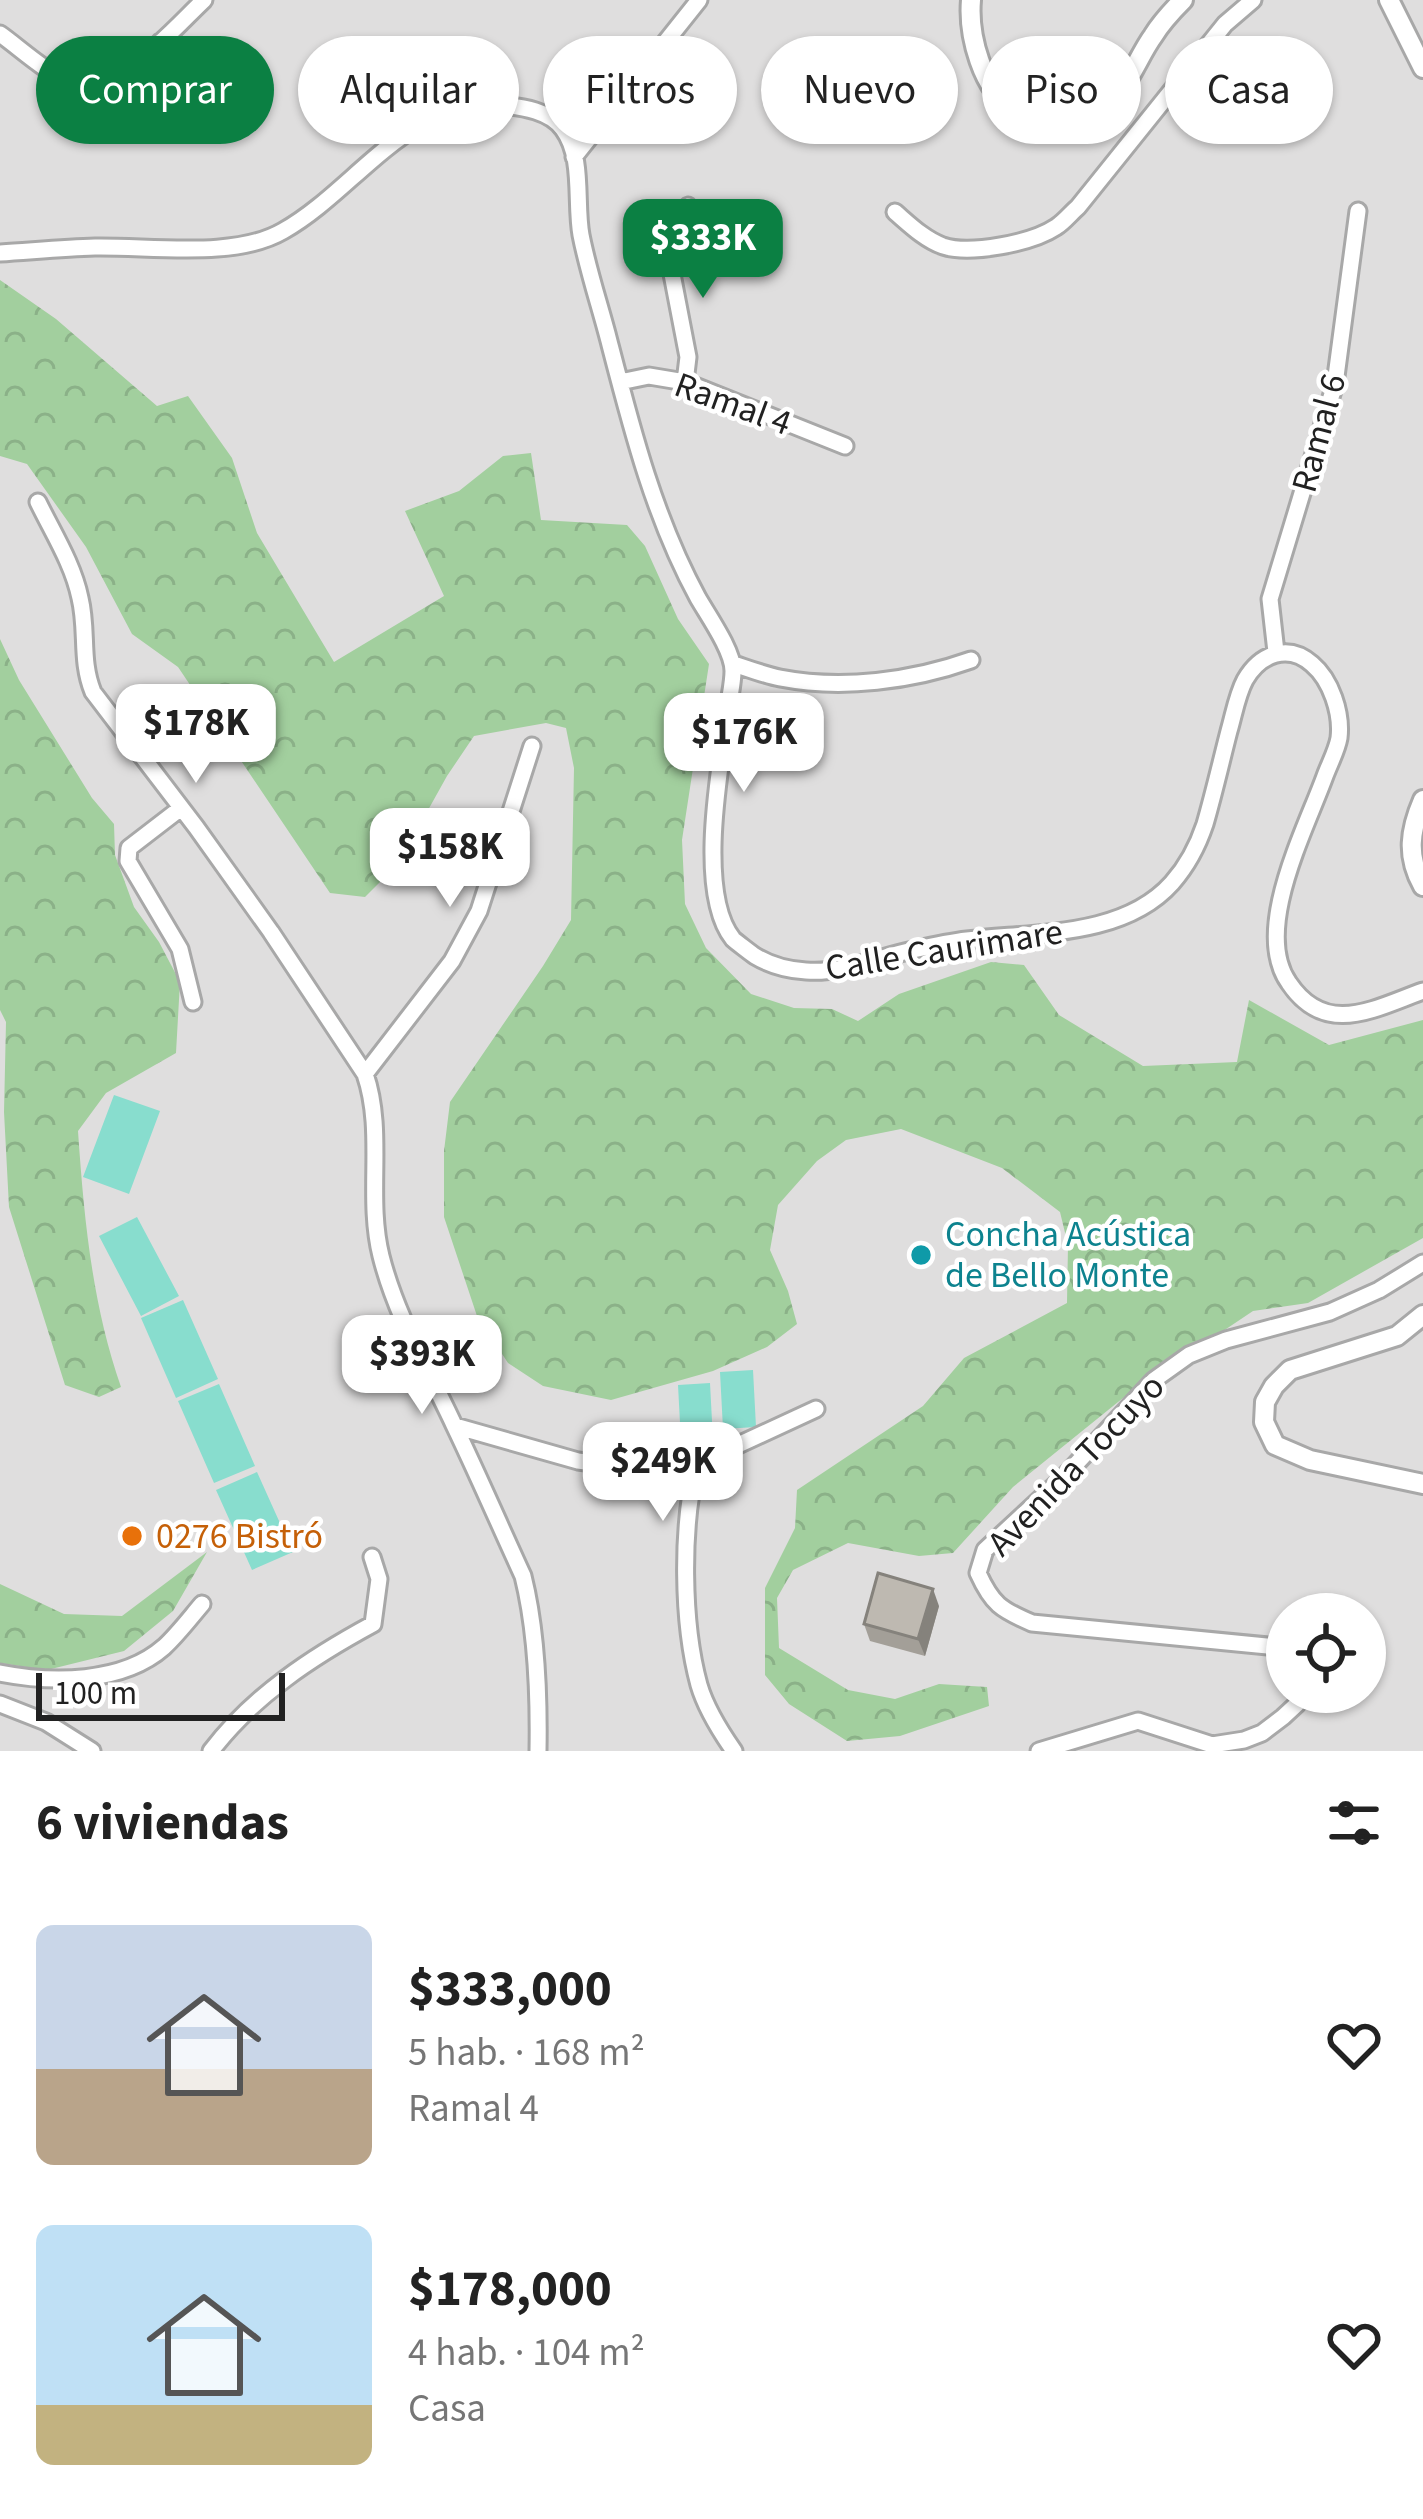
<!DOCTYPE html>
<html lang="es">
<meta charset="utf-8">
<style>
:root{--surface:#fff;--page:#f2f2f2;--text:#222;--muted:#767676;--accent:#0b8043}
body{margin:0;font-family:"Source Sans 3",sans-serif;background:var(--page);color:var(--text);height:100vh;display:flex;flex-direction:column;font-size:45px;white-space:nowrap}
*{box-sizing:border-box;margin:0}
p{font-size:39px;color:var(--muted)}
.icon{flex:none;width:66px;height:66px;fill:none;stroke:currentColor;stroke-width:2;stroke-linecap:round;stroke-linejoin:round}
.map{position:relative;height:1751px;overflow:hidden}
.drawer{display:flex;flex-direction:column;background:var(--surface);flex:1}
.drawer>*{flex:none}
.guide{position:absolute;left:36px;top:36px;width:1353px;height:108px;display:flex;gap:24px}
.buttons{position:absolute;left:1266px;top:1593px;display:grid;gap:24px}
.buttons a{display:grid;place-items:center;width:120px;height:120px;border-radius:50%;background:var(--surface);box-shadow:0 3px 9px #0004;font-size:60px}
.scale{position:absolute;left:36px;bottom:30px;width:249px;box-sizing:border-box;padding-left:12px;border:6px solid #212121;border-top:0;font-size:33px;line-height:42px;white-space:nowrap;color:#212121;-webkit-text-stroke:9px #fff;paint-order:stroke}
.price{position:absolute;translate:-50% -102px;padding:0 27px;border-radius:24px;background:#fff;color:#222;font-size:39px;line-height:78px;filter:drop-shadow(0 3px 6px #0008)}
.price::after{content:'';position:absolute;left:50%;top:72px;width:36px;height:27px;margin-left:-18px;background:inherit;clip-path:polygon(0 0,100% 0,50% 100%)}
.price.on{background:var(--accent);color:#fff}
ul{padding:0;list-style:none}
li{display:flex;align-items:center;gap:36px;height:300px;padding:0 36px}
li span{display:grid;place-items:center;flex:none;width:336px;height:240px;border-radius:18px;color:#555}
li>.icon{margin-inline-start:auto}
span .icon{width:144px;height:144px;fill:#fffc;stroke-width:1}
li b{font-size:51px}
h2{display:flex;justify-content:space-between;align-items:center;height:144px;padding:0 36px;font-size:51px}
.tag{padding:0 42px;border-radius:54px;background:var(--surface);box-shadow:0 3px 9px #0004;font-size:42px;line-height:108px}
.tag.on{background:var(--accent);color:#fff}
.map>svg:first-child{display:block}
</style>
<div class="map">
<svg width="1423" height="1751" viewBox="0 0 1423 1751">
<defs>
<pattern id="forest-crowns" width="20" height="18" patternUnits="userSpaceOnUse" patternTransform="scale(3)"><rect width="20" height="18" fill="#a2cf9e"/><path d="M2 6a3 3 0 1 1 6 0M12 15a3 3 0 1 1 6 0" fill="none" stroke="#8bb188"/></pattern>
</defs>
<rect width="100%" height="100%" fill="#f1f0e8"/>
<path fill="#dfdede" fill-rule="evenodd" d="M 0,0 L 1423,0 L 1423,1751 L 0,1751 ZM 1287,1614 L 1365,1614 L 1365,1692 L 1287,1692 Z"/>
<path fill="url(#forest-crowns)" d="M 0,280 L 56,319 L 157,406 L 188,396 L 232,458 L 257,533 L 334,662 L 444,596 L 405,511 L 459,491 L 503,456 L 531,453 L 541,520 L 627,525 L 645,546 L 678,619 L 709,664 L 682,840 L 685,904 L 706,948 L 751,994 L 794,1008 L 832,1009 L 858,1021 L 899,994 L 991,962 L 1024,965 L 1059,1015 L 1143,1066 L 1237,1062 L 1249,1000 L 1329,1045 L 1423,1020 L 1423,1238 L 1308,1303 L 1253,1311 L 1123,1398 L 1013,1487 L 953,1553 L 919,1556 L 848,1543 L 793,1570 L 777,1598 L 779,1648 L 848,1690 L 895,1699 L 939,1684 L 987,1687 L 989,1706 L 900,1736 L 847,1741 L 789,1704 L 765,1675 L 765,1588 L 795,1528 L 797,1490 L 923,1406 L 964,1358 L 1067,1303 L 1068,1245 L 1060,1212 L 1002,1168 L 901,1129 L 846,1140 L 817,1161 L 778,1205 L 770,1250 L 788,1291 L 797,1324 L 767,1347 L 713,1371 L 611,1400 L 543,1386 L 508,1363 L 477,1316 L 444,1217 L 444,1151 L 450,1102 L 543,966 L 571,920 L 574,768 L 566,728 L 546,723 L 474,736 L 447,776 L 398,864 L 365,897 L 330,893 L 178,667 L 132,634 L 86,547 L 27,464 L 0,456 Z
M 0,639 L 19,680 L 92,798 L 114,824 L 115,855 L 134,907 L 159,942 L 180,982 L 176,1053 L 106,1093 L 78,1131 C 84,1218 92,1304 121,1387 L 99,1397 L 65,1385 L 9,1207 L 4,1112 L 6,1022 L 0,1010 Z
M 207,1552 L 173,1611 L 124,1651 L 47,1670 L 0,1663 L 0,1584 L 64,1614 L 122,1616 Z"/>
<path fill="#88ddce" d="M 114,1095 L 160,1111 L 129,1194 L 83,1177 Z
M 137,1217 L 179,1296 L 141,1316 L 99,1236 Z
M 183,1300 L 218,1379 L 176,1398 L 141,1318 Z
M 753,1370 L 756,1427 L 723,1429 L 720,1372 Z
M 710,1383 L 713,1440 L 681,1442 L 678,1385 Z
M 219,1384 L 255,1466 L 214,1483 L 178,1401 Z
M 257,1472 L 293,1552 L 252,1570 L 216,1490 Z"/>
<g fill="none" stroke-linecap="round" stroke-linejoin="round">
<defs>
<path id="minor" d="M 0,34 C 20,48 48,75 71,81 C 120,94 172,30 204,0
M 160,42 L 214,118
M 574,157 L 699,0
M 895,212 C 909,224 924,239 943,246 C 970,255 1032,243 1056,227 C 1064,222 1071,213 1078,207 L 1225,24 L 1253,0
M 0,253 C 32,251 64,248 95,247 C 152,246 235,259 283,231 C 356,190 408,97 502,105 C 523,107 550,111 563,129 C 584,157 575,203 581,235 C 588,271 600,306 609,341 C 632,430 654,517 698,598 C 709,617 733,651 733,671 C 733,684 729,699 728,711 C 720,767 696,893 733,939 C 735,941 752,954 755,956 C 770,965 788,970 806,971 C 843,974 878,957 913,950 C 931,946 949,942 967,940 C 1033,932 1123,938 1172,883 C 1187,866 1198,845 1205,824 C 1214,793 1221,762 1229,731 C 1234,714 1237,695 1245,680 C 1260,654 1288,643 1312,664 C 1331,680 1342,713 1339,738 C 1337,750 1329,765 1325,776 C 1305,831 1252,931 1289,983 C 1326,1038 1375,1008 1423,991
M 620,382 L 649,376 L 685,382 L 845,446
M 685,382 L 688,357 L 667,248 L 668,234 L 688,206
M 38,502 C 53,533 73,564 80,598 C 88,631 80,660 93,692 L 196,827 L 271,932 L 365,1074 C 385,1132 366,1196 381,1256 C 396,1316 428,1369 454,1425 C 478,1475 500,1526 523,1576 C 537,1632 539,1693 538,1751
M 1276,652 L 1270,599 L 1335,384 L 1358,211
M 734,664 C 749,669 765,675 780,678 C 842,690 912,681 971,660
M 181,808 L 129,848 L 128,861 L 180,949 L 193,1002
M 365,1074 L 452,961 L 479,911 L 532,746
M 455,1426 L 578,1461 L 623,1467 L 697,1464 C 681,1526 682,1623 699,1685 C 706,1709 720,1731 734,1751
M 697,1464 L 816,1409
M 1287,1654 L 1278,1647 L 1032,1623 C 1001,1610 992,1604 978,1573 L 985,1550 L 1064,1477 L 1154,1380 L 1189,1355 L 1226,1340 L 1330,1312 L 1379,1290 L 1423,1263
M 0,1673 C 51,1683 122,1684 164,1647 C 178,1634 190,1618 202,1604
M 0,1704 L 46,1722 L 92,1751
M 211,1751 C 254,1695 312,1657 373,1624 L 379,1579 L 372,1557
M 1039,1751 L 1138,1721 L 1212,1745 L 1244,1740 L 1262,1733 L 1283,1717 L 1297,1704 L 1301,1692"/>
<path id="tertiary" d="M 971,0 C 968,35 982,90 1014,109 C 1032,119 1050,119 1069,116 C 1081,115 1094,111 1104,105 C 1128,90 1137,58 1153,36 C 1161,23 1172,11 1183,0
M 1389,0 L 1423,68
M 1423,800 C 1410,830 1406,856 1423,886
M 1423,1315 L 1397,1336 L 1290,1370 L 1274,1386 L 1265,1402 L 1264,1422 L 1275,1445 L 1310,1460 L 1423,1484"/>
</defs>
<use href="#minor" stroke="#a8a8a8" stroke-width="21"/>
<use href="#tertiary" stroke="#a8a8a8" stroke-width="24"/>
<use href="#minor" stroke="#fff" stroke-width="15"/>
<use href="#tertiary" stroke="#fff" stroke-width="18"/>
</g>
<path fill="#a39f98" d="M 939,1606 L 925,1656 L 870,1641 L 864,1624 Z"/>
<path fill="#85827c" d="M 933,1589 L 939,1606 L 925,1656 L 918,1639 Z"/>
<path fill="#beb9b1" stroke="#85827c" stroke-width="3" d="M 878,1573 L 933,1589 L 918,1639 L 864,1624 Z"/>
<circle fill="#0f9aa8" stroke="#fff" stroke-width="4.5" cx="921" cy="1255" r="12"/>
<circle fill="#e8710a" stroke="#fff" stroke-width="4.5" cx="132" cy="1536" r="12"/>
<g text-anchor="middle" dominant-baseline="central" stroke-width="9" stroke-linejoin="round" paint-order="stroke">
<g font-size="36" fill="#212121" stroke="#fff">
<text transform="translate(733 404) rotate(20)">Ramal 4</text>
<text transform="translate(1319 433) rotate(-75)">Ramal 6</text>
<text transform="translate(944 950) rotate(-9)">Calle Caurimare</text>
<text transform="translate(1076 1465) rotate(-46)">Avenida Tocuyo</text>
</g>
<g font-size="36" fill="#0d838f" stroke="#fff" text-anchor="start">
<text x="945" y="1234">Concha Acústica<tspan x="945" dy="41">de Bello Monte</tspan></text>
</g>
<g font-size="36" fill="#c56008" stroke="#fff" text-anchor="start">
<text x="156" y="1536">0276 Bistró</text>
</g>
</g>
</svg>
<div class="buttons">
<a><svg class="icon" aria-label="locate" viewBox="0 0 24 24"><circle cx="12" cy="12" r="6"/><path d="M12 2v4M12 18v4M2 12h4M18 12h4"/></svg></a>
</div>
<div class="scale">100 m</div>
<b class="price on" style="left:703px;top:301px">$333K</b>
<b class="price" style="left:196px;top:786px">$178K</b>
<b class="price" style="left:744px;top:795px">$176K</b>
<b class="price" style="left:450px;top:910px">$158K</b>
<b class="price" style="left:422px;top:1417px">$393K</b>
<b class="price" style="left:663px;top:1524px">$249K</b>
<div class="guide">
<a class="tag on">Comprar</a>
<a class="tag">Alquilar</a>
<a class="tag">Filtros</a>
<a class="tag">Nuevo</a>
<a class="tag">Piso</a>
<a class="tag">Casa</a>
</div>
</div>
<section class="drawer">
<h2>6 viviendas<svg class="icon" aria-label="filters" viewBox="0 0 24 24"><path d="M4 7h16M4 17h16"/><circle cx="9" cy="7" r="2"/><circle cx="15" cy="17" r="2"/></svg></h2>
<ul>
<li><span style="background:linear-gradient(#c9d6e8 60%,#b9a48a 0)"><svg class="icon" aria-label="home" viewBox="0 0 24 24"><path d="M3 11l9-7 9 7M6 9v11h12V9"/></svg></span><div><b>$333,000</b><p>5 hab. · 168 m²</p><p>Ramal 4</p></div><svg class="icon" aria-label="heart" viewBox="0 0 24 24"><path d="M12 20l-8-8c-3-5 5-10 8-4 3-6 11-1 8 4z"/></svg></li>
<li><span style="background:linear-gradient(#bfe0f5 75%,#c2b280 0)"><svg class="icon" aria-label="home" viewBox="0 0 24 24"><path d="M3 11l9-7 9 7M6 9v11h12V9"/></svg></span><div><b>$178,000</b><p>4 hab. · 104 m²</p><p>Casa</p></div><svg class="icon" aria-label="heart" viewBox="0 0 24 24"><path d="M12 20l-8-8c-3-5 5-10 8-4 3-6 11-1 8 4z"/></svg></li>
</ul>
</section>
